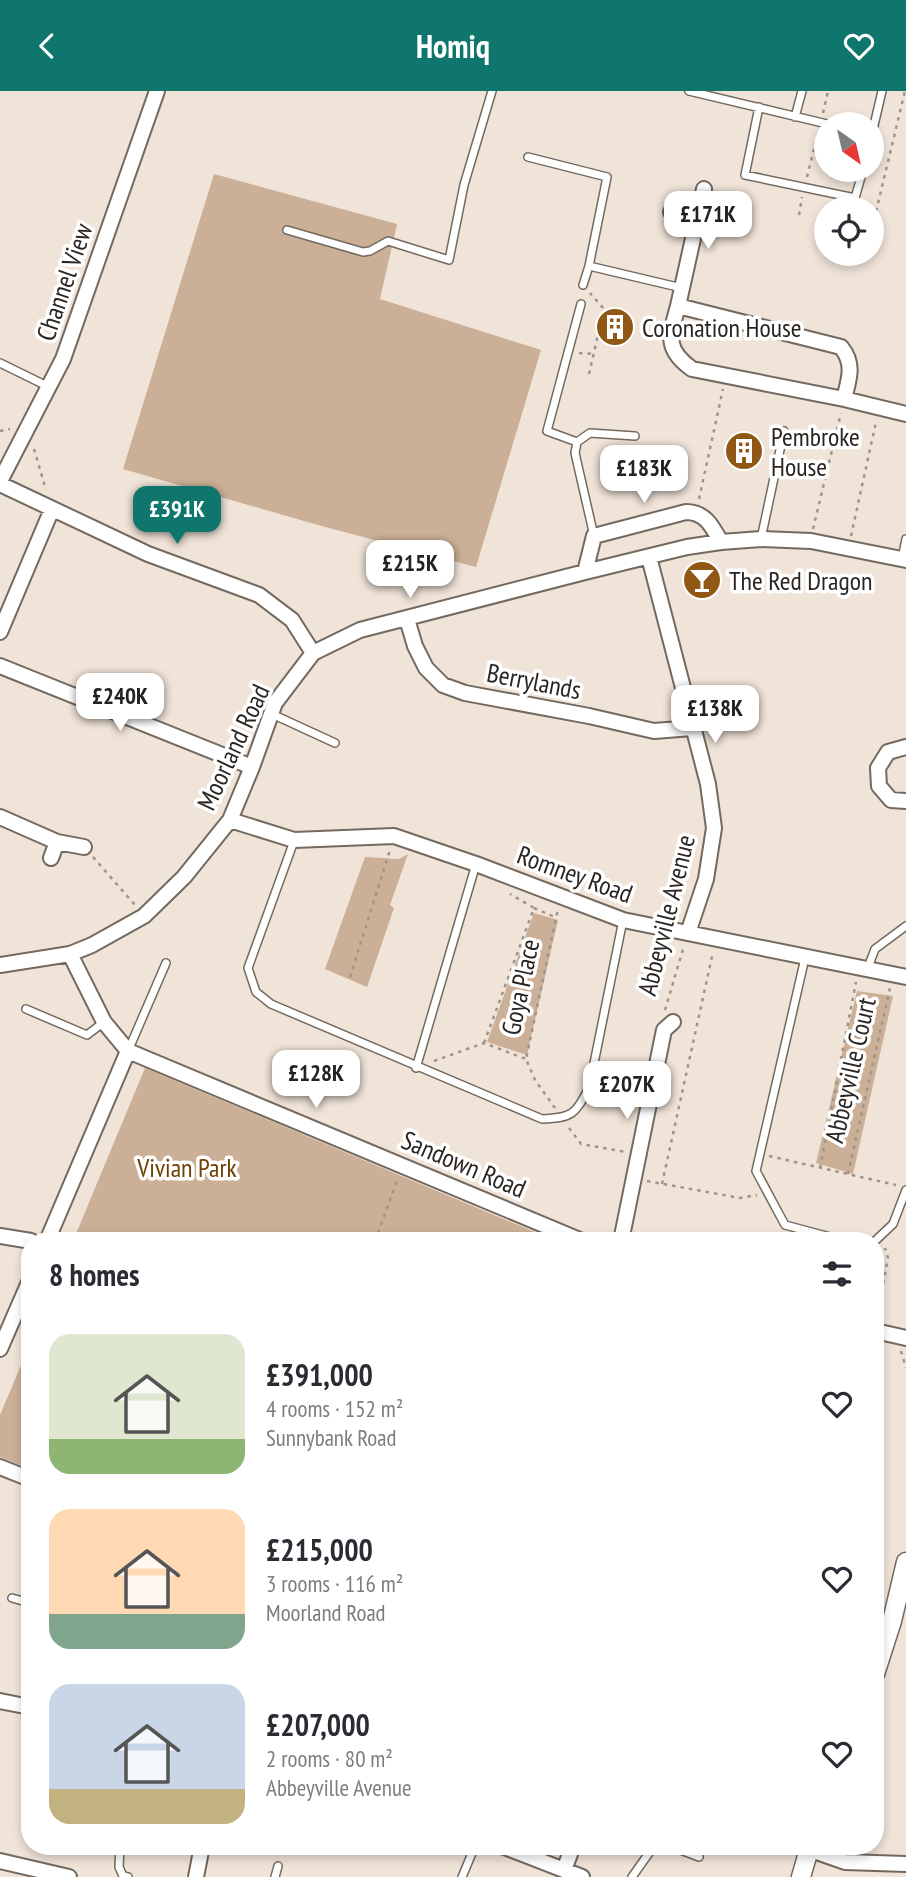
<!DOCTYPE html>
<meta charset="utf-8">
<style>
:root{--surface:#fff;--page:#f2f2f3;--text:#2b2b33;--muted:#7c7c81;--accent:#0f766e}
body{margin:0;font-family:"PT Sans Narrow",sans-serif;background:var(--page);color:var(--text);height:100vh;display:flex;flex-direction:column;font-size:26px;white-space:nowrap}
*{box-sizing:border-box;margin:0}
p{font-size:23px;color:var(--muted)}
.icon{flex:none;width:38px;height:38px;fill:none;stroke:currentColor;stroke-width:2;stroke-linecap:round;stroke-linejoin:round}
.map{position:relative;flex:1;overflow:hidden}
.side{position:absolute;left:21px;top:1141px;width:863px;height:623px;display:flex;flex-direction:column;background:var(--surface);border-radius:28px;box-shadow:0 4px 10px #0003}
.side>*{flex:none}
.needle{width:46px;rotate:146deg}
.fabs{position:absolute;left:814px;top:21px;display:grid;gap:14px}
.fabs a{display:grid;place-items:center;width:70px;height:70px;border-radius:50%;background:var(--surface);box-shadow:0 4px 10px #0003;font-size:35px}
.price{position:absolute;translate:-50% -60px;padding:0 16px;border-radius:14px;background:#fff;color:#222;font-size:23px;line-height:46px;filter:drop-shadow(0 2px 4px #0008)}
.price::after{content:'';position:absolute;left:50%;top:42px;width:21px;height:16px;margin-left:-10px;background:inherit;clip-path:polygon(0 0,100% 0,50% 100%)}
.price.active{background:var(--accent);color:#fff}
ul{padding:0;list-style:none}
li{display:flex;align-items:center;gap:21px;height:175px;padding:0 28px}
li span{display:grid;place-items:center;flex:none;width:196px;height:140px;border-radius:21px;color:#555}
li>.icon{margin-inline-start:auto}
span .icon{width:84px;height:84px;fill:#fffc;stroke-width:1}
li b{font-size:30px}
h2{display:flex;justify-content:space-between;align-items:center;height:84px;padding:0 28px;font-size:30px}
header{display:flex;justify-content:space-between;align-items:center;height:91px;padding:0 28px;background:var(--accent);color:#fff;font-size:32px;font-weight:800}
.map>svg:first-child{display:block}
</style>
<header><svg class="icon" aria-label="back" viewBox="0 0 24 24"><path d="M15 5l-7 7 7 7"/></svg>Homiq<svg class="icon" aria-label="heart" viewBox="0 0 24 24"><path d="M12 20l-8-8c-3-5 5-10 8-4 3-6 11-1 8 4z"/></svg></header>
<div class="map">
<svg width="906" height="1786" viewBox="0 0 906 1786">
<rect width="100%" height="100%" fill="#f0e3d8"/>
<path fill="#cbaf96" d="M 214,83 L 397,133 L 380,208 L 541,259 L 476,476 L 318,434 L 123,378 Z
M 408,763 L 390,814 L 394,817 L 367,896 L 325,878 L 365,766 L 399,768 Z
M 534,822 L 558,829 L 527,964 L 487,951 Z
M 857,900 L 893,905 L 853,1083 L 816,1072 Z
M 145,977 L 556,1150 L 73,1150 Z
M 30,1253 L 30,1378 L 0,1366 L 0,1324 Z"/>
<g fill="none" stroke-linecap="round" stroke-linejoin="round">
<defs>
<path id="service" d="M 689,0 L 827,33
M 759,16 L 745,84 L 855,107 L 863,79
M 795,26 L 802,0
M 872,43 L 882,0
M 528,66 L 607,86 L 589,175 L 682,197
M 287,139 L 363,161 L 370,160 L 388,150 L 449,169 L 464,94 L 492,0
M 583,194 L 589,175
M 0,272 L 49,296
M 577,351 L 547,340 L 581,213
M 594,445 L 575,362 L 577,351 L 590,342 L 635,345
M 761,448 L 784,340
M 902,468 L 906,448
M 272,623 L 335,652
M 294,750 L 248,877 L 256,901 L 271,913 L 542,1028 C 573,1027 575,1023 589,997 L 623,829
M 805,867 L 756,1080 L 785,1134 L 845,1150
M 867,879 L 875,858 L 906,835
M 26,918 L 87,944 L 104,931
M 128,960 L 166,872
M 416,977 L 476,773
M 875,1150 L 893,1133 L 906,1099
M 12,1507 L 30,1512
M 120,1755 L 119,1776 L 123,1785 L 128,1786
M 670,1755 L 699,1766
M 275,1786 L 278,1775
M 462,1786 L 475,1755
M 632,1786 L 654,1755"/>
<path id="minor" d="M 671,121 L 697,129
M 678,215 L 704,98
M 844,308 C 849,288 855,273 841,256 L 678,215 C 670,244 664,258 692,278 L 844,308 L 906,323
M 0,390 L 63,268 L 157,0
M 0,393 L 148,463 L 259,504 L 292,529 L 313,562
M 649,466 L 708,693 L 714,737 L 706,788 L 688,842
M 585,481 L 594,445 L 686,421 C 705,421 712,435 721,451
M 407,528 L 415,555 L 426,577 L 443,594 L 465,602 L 589,625 L 654,640 L 692,637
M 0,541 L 52,418
M 0,575 L 252,676
M 906,656 L 888,661 L 878,677 L 879,695 L 891,709 L 906,710
M 0,726 L 57,751 L 84,756
M 230,729 L 294,749 L 394,745 L 476,773 L 623,829 L 906,886
M 51,767 L 57,751
M 70,863 L 104,931 L 128,960 L 582,1150
M 0,874 L 70,863 L 92,854 L 144,825 L 184,786 L 230,729 L 252,676 L 275,612 L 313,562 L 360,539 L 585,481 L 687,456 L 721,451 L 761,448 L 811,450 L 906,469
M 0,1145 L 31,1150
M 47,1150 L 128,960
M 621,1150 L 664,939 L 673,931
M 875,1240 L 906,1247
M 0,1258 L 30,1189
M 0,1376 L 30,1388
M 0,1610 L 30,1616
M 502,1755 L 582,1786
M 808,1758 L 845,1771 L 906,1773
M 0,1770 L 69,1786
M 564,1779 L 573,1755
M 196,1786 L 202,1755"/>
<path id="tertiary" d="M 875,1583 L 892,1530 L 906,1471
M 801,1786 L 810,1755"/>
</defs>
<use href="#service" stroke="#73695f" stroke-width="10"/>
<use href="#minor" stroke="#73695f" stroke-width="18"/>
<use href="#tertiary" stroke="#73695f" stroke-width="21"/>
<path stroke="#9e948c" stroke-width="2.5" stroke-dasharray="3.5 5" stroke-linecap="butt" d="M 823,22 L 828,0
M 807,86 L 818,42
M 799,124 L 802,106
M 872,137 L 905,0
M 579,262 L 594,263
M 589,283 L 604,218 L 590,202
M 0,340 L 10,338
M 34,358 L 46,399
M 699,408 L 723,298
M 813,438 L 841,322
M 851,445 L 876,331
M 93,766 L 135,814
M 534,817 L 557,827
M 350,886 L 390,759
M 665,919 L 684,855
M 484,952 L 534,817 L 510,803
M 434,970 L 484,952 L 526,968
M 555,1017 L 535,989 L 526,968 L 558,818
M 569,1037 L 581,1053 L 626,1061
M 769,1065 L 896,1094
M 820,1077 L 856,891
M 848,1083 L 890,897
M 647,1090 L 740,1107 L 757,1104
M 662,1093 L 713,861
M 375,1150 L 398,1087
M 877,1226 L 888,1167 L 885,1157
M 901,1260 L 906,1277"/>
<use href="#service" stroke="#fff" stroke-width="7"/>
<use href="#minor" stroke="#fff" stroke-width="14"/>
<use href="#tertiary" stroke="#fff" stroke-width="18"/>
</g>
<defs>
<symbol id="building-disc" viewBox="-11 -11 22 22"><circle r="9.5" fill="#915714" stroke="#fff"/><path d="M-4-6H4V6H1V3H-1V6H-4ZM-2.5-4.3h1.7v1.8h-1.7ZM.8-4.3h1.7v1.8H.8ZM-2.5-1h1.7V.8h-1.7ZM.8-1h1.7V.8H.8Z" fill="#fff"/></symbol>
<symbol id="bar-disc" viewBox="-11 -11 22 22"><circle r="9.5" fill="#915714" stroke="#fff"/><path d="M-6-5H6L.8 .8V4.5H3.5V6h-7V4.5H-.8V.8Z" fill="#fff"/></symbol>
</defs>
<g fill-rule="evenodd">
<use href="#building-disc" x="593" y="214" width="44" height="44"/>
<use href="#building-disc" x="722" y="338" width="44" height="44"/>
<use href="#bar-disc" x="680" y="467" width="44" height="44"/>
</g>
<g text-anchor="middle" dominant-baseline="central" stroke-width="7" stroke-linejoin="round" paint-order="stroke">
<g font-size="26" fill="#2a2521" stroke="#fff">
<text transform="translate(64 191) rotate(-71)">Channel View</text>
<text transform="translate(534 590) rotate(11)">Berrylands</text>
<text transform="translate(233 656) rotate(-65)">Moorland Road</text>
<text transform="translate(575 783) rotate(20)">Romney Road</text>
<text transform="translate(666 824) rotate(-76)">Abbeyville Avenue</text>
<text transform="translate(520 896) rotate(-78)">Goya Place</text>
<text transform="translate(850 979) rotate(-77)">Abbeyville Court</text>
<text transform="translate(464 1073) rotate(23)">Sandown Road</text>
</g>
<g font-size="26" fill="#2a2521" stroke="#fff" text-anchor="start">
<text x="642" y="236">Coronation House</text>
<text x="771" y="345">Pembroke<tspan x="771" dy="30">House</tspan></text>
<text x="729" y="489">The Red Dragon</text>
</g>
<g font-size="26" fill="#703f04" stroke="#fff">
<text x="187" y="1076">Vivian Park</text>
</g>
</g>
</svg>
<div class="fabs">
<a><svg class="needle" viewBox="-14 -14 28 28"><path d="M0-13l5 13h-10z" fill="#e53935"/><path d="M0 13l5-13h-10z" fill="#7c7c81"/></svg></a>
<a><svg class="icon" aria-label="locate" viewBox="0 0 24 24"><circle cx="12" cy="12" r="6"/><path d="M12 2v4M12 18v4M2 12h4M18 12h4"/></svg></a>
</div>
<b class="price" style="left:708px;top:160px">£171K</b>
<b class="price" style="left:644px;top:414px">£183K</b>
<b class="price active" style="left:177px;top:455px">£391K</b>
<b class="price" style="left:410px;top:509px">£215K</b>
<b class="price" style="left:120px;top:642px">£240K</b>
<b class="price" style="left:715px;top:654px">£138K</b>
<b class="price" style="left:316px;top:1019px">£128K</b>
<b class="price" style="left:627px;top:1030px">£207K</b>
<section class="side">
<h2>8 homes<svg class="icon" aria-label="filters" viewBox="0 0 24 24"><path d="M4 7h16M4 17h16"/><circle cx="9" cy="7" r="2"/><circle cx="15" cy="17" r="2"/></svg></h2>
<ul>
<li><span style="background:linear-gradient(#dfe7d0 75%,#8fb573 0)"><svg class="icon" aria-label="home" viewBox="0 0 24 24"><path d="M3 11l9-7 9 7M6 9v11h12V9"/></svg></span><div><b>£391,000</b><p>4 rooms · 152 m²</p><p>Sunnybank Road</p></div><svg class="icon" aria-label="heart" viewBox="0 0 24 24"><path d="M12 20l-8-8c-3-5 5-10 8-4 3-6 11-1 8 4z"/></svg></li>
<li><span style="background:linear-gradient(#ffd9b3 75%,#7fa58c 0)"><svg class="icon" aria-label="home" viewBox="0 0 24 24"><path d="M3 11l9-7 9 7M6 9v11h12V9"/></svg></span><div><b>£215,000</b><p>3 rooms · 116 m²</p><p>Moorland Road</p></div><svg class="icon" aria-label="heart" viewBox="0 0 24 24"><path d="M12 20l-8-8c-3-5 5-10 8-4 3-6 11-1 8 4z"/></svg></li>
<li><span style="background:linear-gradient(#c9d6e8 75%,#c2b280 0)"><svg class="icon" aria-label="home" viewBox="0 0 24 24"><path d="M3 11l9-7 9 7M6 9v11h12V9"/></svg></span><div><b>£207,000</b><p>2 rooms · 80 m²</p><p>Abbeyville Avenue</p></div><svg class="icon" aria-label="heart" viewBox="0 0 24 24"><path d="M12 20l-8-8c-3-5 5-10 8-4 3-6 11-1 8 4z"/></svg></li>
</ul>
</section>
</div>
